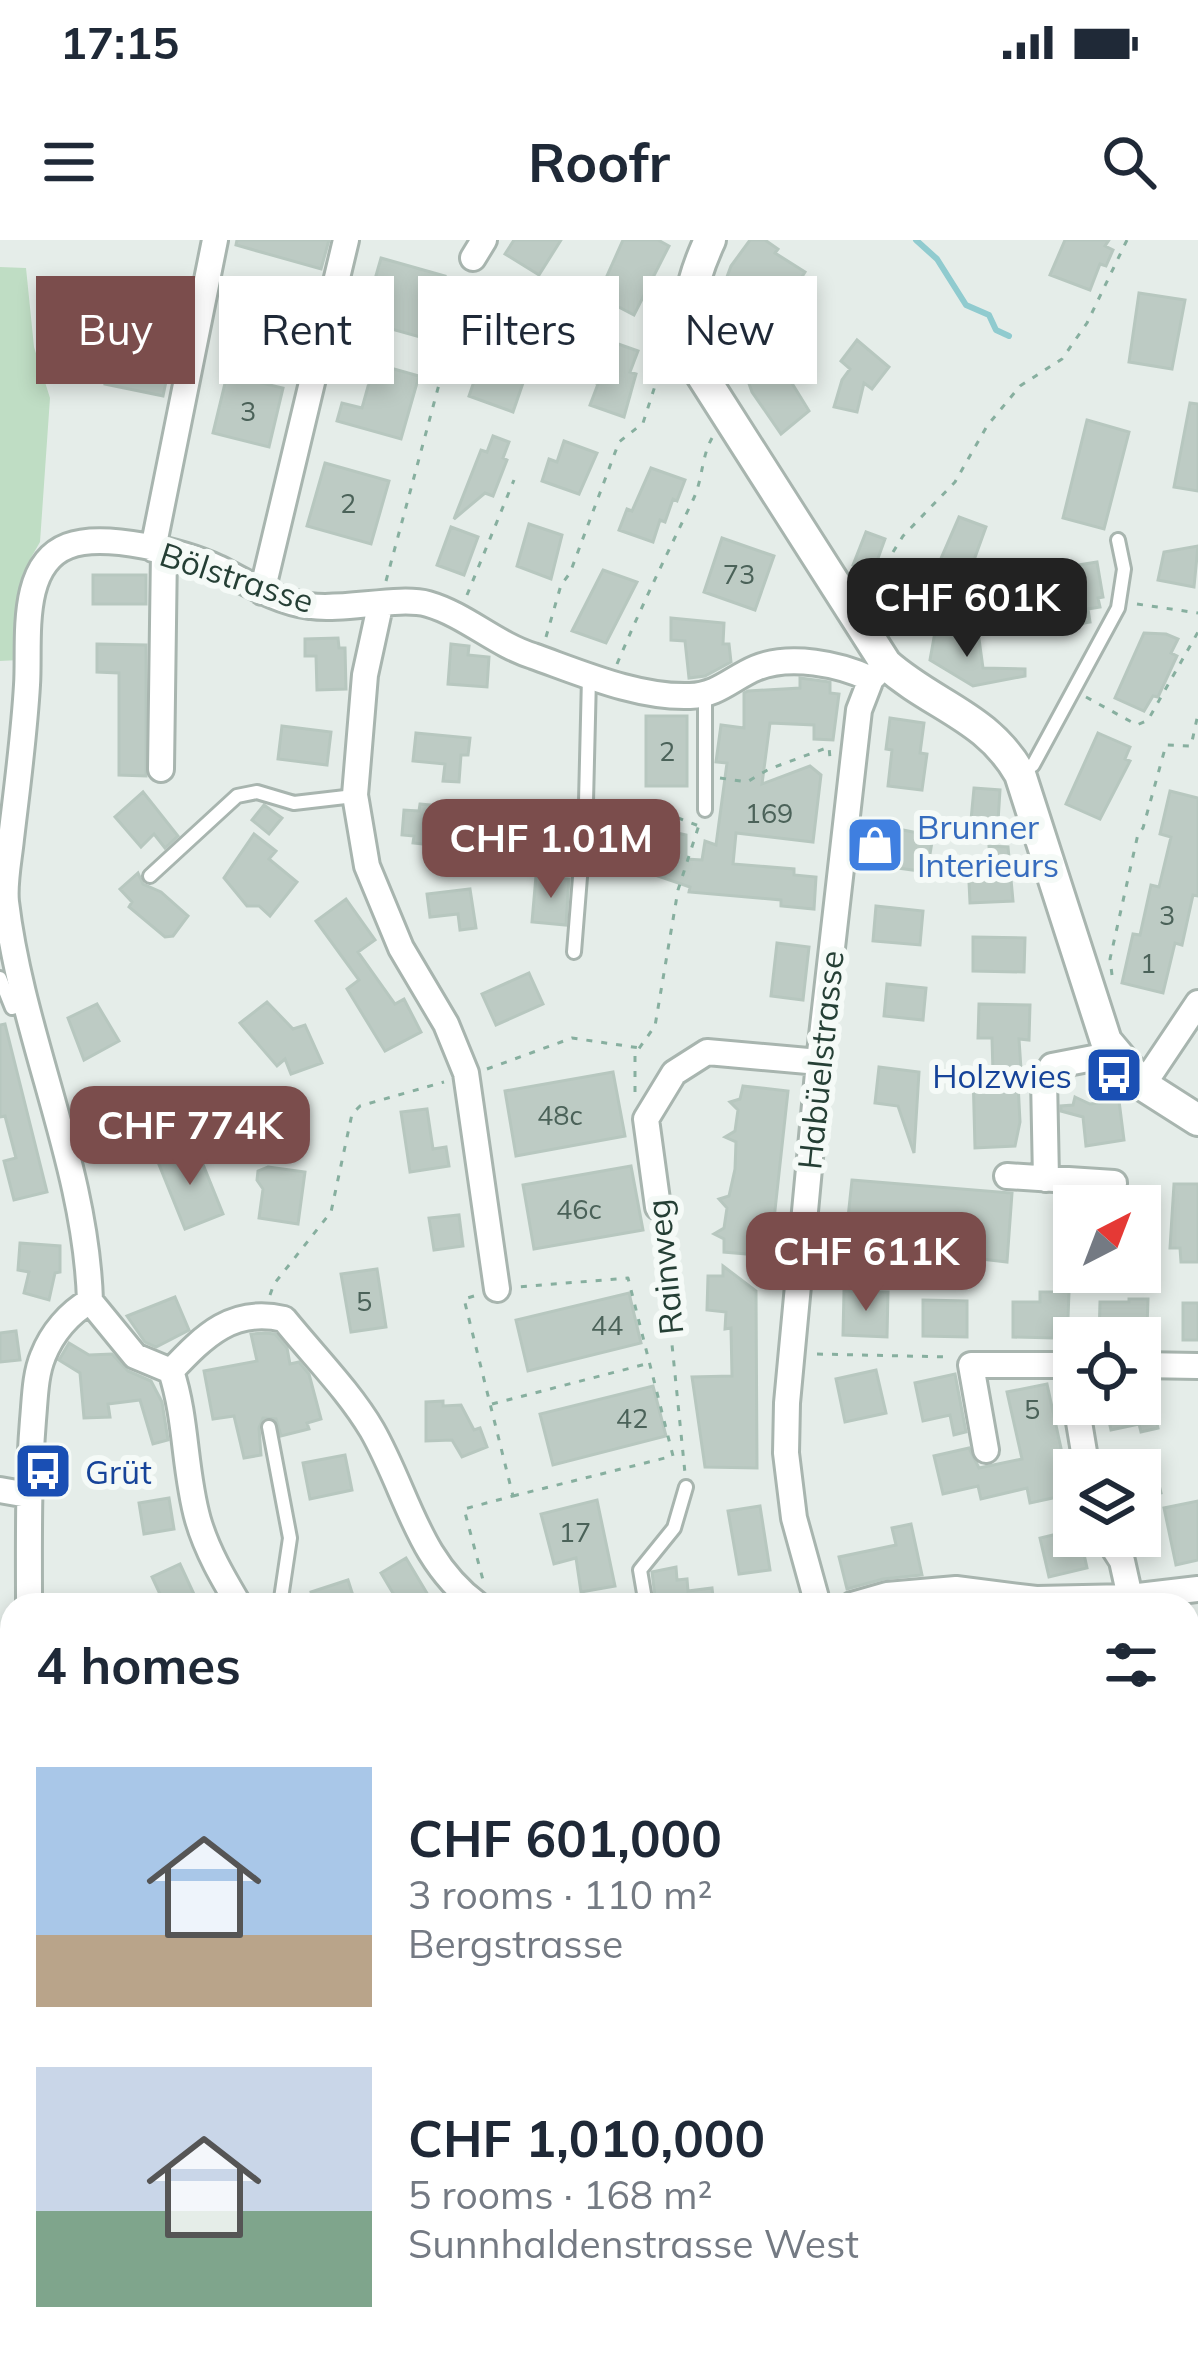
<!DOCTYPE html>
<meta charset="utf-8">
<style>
:root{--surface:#fff;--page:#f6f6f7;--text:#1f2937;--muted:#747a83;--accent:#7b4d4c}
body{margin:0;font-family:Mulish,sans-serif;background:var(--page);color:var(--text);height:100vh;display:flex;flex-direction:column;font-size:45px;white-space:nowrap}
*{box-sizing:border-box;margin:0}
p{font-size:39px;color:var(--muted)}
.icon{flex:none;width:66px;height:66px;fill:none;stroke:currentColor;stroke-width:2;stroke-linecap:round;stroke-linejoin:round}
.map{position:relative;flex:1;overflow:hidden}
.panel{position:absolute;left:0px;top:1353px;width:1200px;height:771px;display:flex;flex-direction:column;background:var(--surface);border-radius:36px 36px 0 0;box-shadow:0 6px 18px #0003}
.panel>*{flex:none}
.guide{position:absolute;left:36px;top:36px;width:1128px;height:108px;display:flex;gap:24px}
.needle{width:78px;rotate:42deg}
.controls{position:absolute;left:1053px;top:945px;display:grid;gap:24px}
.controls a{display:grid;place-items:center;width:108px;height:108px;border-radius:0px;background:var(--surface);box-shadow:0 6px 18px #0003;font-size:60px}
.price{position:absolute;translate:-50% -102px;padding:0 27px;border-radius:24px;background:var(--accent);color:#fff;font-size:39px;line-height:78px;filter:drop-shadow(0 3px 6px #0008)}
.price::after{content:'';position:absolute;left:50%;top:72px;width:36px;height:27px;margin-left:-18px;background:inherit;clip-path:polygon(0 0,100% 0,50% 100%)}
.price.on{background:#222;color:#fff}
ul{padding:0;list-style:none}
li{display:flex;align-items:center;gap:36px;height:300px;padding:0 36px}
li span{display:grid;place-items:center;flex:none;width:336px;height:240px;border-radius:0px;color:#555}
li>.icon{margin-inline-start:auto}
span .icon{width:144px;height:144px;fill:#fffc;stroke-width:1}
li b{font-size:51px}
h2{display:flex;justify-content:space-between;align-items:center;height:144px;padding:0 36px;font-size:51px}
.pill{padding:0 42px;border-radius:0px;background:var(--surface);box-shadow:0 6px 18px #0003;font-size:42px;line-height:108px}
.pill.on{background:var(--accent);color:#fff}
.status{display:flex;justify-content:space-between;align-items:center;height:84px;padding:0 60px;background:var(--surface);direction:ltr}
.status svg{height:33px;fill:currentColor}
header{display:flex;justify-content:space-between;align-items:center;height:156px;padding:0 36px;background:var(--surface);font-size:54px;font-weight:700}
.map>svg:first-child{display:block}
</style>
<div class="status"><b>17:15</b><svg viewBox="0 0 49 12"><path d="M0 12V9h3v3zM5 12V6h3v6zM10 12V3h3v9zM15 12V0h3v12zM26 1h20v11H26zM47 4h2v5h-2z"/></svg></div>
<header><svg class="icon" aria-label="menu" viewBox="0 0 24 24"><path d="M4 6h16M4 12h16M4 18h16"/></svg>Roofr<svg class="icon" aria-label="search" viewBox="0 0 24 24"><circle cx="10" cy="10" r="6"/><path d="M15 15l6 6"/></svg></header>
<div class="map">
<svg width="1198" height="2123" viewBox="0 0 1198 2123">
<rect width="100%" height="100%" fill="#e5ede9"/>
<path fill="#bfddc4" d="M 0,27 L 26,28 L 34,107 L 50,158 L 40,302 L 28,323 L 19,420 L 0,421 Z
M 198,2112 L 444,2112 L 448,2123 L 191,2123 L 201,2120 Z"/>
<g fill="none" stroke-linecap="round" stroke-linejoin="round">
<path stroke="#90cbcf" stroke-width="6" d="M 916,0 L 937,19 L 966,65 L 989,75 L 996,90 L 1009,96"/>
</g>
<path fill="#bdcbc4" stroke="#b7c7bf" stroke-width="3" d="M 237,0 L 329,0 L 321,29 L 236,5 Z
M 514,0 L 561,0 L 539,35 L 505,14 Z
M 623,0 L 658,0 L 669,6 L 634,75 L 598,56 Z
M 750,0 L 765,0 L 778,9 L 775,13 L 805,32 L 787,61 L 781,84 L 790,140 L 809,171 L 781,194 L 752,152 L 743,127 L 724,128 L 717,104 L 716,76 L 721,53 L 731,26 Z
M 1065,0 L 1109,0 L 1105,6 L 1113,10 L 1106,26 L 1100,24 L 1090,50 L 1050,35 Z
M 381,18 L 445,36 L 427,99 L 363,81 Z
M 248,41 L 312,59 L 294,122 L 230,104 Z
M 508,52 L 548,67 L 536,100 L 496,85 Z
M 1139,53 L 1185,60 L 1172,129 L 1129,122 Z
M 120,71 L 178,83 L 163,156 L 105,144 Z
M 604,99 L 638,111 L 630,132 L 636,134 L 624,177 L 590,165 L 598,144 L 594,142 L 602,121 L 597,119 Z
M 857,100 L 889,127 L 872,149 L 864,143 L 857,172 L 834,167 L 842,140 L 850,129 L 841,121 Z
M 355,118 L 419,136 L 401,199 L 337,181 L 342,163 L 362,168 L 369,143 L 349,138 Z
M 479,127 L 523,143 L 513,172 L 469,156 Z
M 227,135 L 283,148 L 269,207 L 213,193 Z
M 1190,163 L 1198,164 L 1198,251 L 1174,247 Z
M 1087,180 L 1129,192 L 1104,289 L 1063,278 Z
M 493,196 L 509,202 L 503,218 L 507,220 L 493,256 L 485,253 L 454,279 L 481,210 L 487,212 Z
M 564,201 L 597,213 L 579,254 L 542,241 L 549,219 L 557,222 Z
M 325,223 L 389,241 L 371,304 L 307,286 Z
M 651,228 L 685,240 L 677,261 L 673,259 L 665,282 L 660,280 L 653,302 L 619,290 L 627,269 L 632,271 Z
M 959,277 L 986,287 L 961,356 L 935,346 L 940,332 L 936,330 Z
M 529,284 L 562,295 L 551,339 L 517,326 Z
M 451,287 L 478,297 L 464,335 L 437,325 Z
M 866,292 L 885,299 L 873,332 L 853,325 Z
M 722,298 L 774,316 L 755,370 L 704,352 Z
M 1198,306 L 1194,347 L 1158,340 L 1164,312 Z
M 1097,322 L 1103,357 L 1098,358 L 1100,367 L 1088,369 L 1090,382 L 1061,387 L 1053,336 L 1079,332 L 1078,325 Z
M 603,330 L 637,342 L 606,403 L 572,391 Z
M 93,335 L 146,335 L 146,364 L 93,364 Z
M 671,378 L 724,383 L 723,404 L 729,404 L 731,422 L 705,436 L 689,438 L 685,401 L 671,400 Z
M 935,392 L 979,399 L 983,428 L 1025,429 L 1025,436 L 973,446 L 930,420 Z
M 1144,393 L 1166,394 L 1178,399 L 1171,413 L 1177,416 L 1158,457 L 1153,456 L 1144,471 L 1115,458 Z
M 338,398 L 339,408 L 345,408 L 346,449 L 317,450 L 316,416 L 305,416 L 305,399 Z
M 97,404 L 146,405 L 146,536 L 119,535 L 119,433 L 97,432 Z
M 451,404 L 469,406 L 468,415 L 489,417 L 487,447 L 448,444 Z
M 800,438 L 830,442 L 830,453 L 839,454 L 833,500 L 814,499 L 814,485 L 770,483 L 762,544 L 810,526 L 821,535 L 813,602 L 736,593 L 733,624 L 794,629 L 794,635 L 816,637 L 814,669 L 781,666 L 781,660 L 689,652 L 690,647 L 629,626 L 642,585 L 686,595 L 686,619 L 702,620 L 705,601 L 716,605 L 727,523 L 716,522 L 721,485 L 744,488 L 744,453 L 748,451 L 800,448 Z
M 646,476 L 687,476 L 687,546 L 646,546 Z
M 890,478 L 924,483 L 920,513 L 927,514 L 922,550 L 888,546 L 892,510 L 886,509 Z
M 282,486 L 331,492 L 327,525 L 278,519 Z
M 416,493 L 470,498 L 468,515 L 461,515 L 459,542 L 443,541 L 445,524 L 413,521 Z
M 1098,493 L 1130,507 L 1125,519 L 1130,521 L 1100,579 L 1066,564 Z
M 974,548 L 1000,550 L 998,582 L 971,580 Z
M 1170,551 L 1198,558 L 1198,656 L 1193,655 L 1182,705 L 1175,703 L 1163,753 L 1122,743 L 1133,694 L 1140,695 L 1151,645 L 1159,647 L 1171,597 L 1160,594 Z
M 143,552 L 178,596 L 165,608 L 154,594 L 141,607 L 115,577 Z
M 420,564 L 453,567 L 453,575 L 457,575 L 451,607 L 413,603 L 414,596 L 402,595 L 404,570 L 419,571 Z
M 264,565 L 282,578 L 269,594 L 252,580 Z
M 873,584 L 933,596 L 927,632 L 898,628 L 892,623 L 893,612 L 869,609 Z
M 254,594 L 276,611 L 269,619 L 297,642 L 270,676 L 259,666 L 247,666 L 224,638 Z
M 989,606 L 1008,607 L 1013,661 L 970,663 L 968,621 L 990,621 Z
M 138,633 L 143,644 L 161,652 L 188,676 L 173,696 L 165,697 L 129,667 L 132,662 L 120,649 Z
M 536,636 L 569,639 L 566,685 L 532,682 Z
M 470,649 L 476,688 L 460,690 L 458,674 L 430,677 L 427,654 Z
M 346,659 L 375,700 L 358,712 L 395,764 L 404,759 L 421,792 L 385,811 L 347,749 L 359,740 L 316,681 Z
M 876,666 L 923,671 L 920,705 L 873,701 Z
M 973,697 L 1025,698 L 1024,732 L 973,731 Z
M 777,703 L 809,707 L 803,760 L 771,756 Z
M 529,733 L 543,764 L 496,785 L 482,754 Z
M 887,744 L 926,748 L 923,780 L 884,776 Z
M 267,762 L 293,789 L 305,785 L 322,823 L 291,834 L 285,819 L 277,826 L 240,783 Z
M 97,764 L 119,801 L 84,820 L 68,778 Z
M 979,764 L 1030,765 L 1029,800 L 1019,799 L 1022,844 L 1018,843 L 1020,882 L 1015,906 L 975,908 L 973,832 L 993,833 L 992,798 L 978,798 Z
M 5,784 L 47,952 L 14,960 L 4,921 L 16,918 L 5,876 L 0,877 L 0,785 Z
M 879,827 L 919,832 L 914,913 L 898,866 L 875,863 Z
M 613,832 L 625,896 L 516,916 L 505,851 Z
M 743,846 L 788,851 L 770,1016 L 724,1012 L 724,999 L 714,994 L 724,988 L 727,968 L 719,959 L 729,956 L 735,929 L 736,902 L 725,897 L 735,891 L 738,870 L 730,862 L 740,859 Z
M 137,852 L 141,868 L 129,871 L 135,894 L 99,903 L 89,864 Z
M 1075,857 L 1090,864 L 1119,861 L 1124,900 L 1086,906 L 1083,877 L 1061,871 L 1061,866 L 1073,865 Z
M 427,869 L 433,909 L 446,907 L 449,926 L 410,932 L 401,872 Z
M 196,907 L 223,974 L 185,989 L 158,922 Z
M 631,926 L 643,990 L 534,1009 L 523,945 Z
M 268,927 L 305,932 L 298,984 L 259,978 L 263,949 L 257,940 L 258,931 Z
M 852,940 L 1012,953 L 1007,1022 L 898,1009 L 897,1015 L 885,1014 L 884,1019 L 844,1015 Z
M 1174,944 L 1198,944 L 1198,1022 L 1181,1022 L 1180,1008 L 1170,1008 Z
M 459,975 L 463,1006 L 434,1010 L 429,978 Z
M 20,1003 L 60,1006 L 60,1032 L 55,1033 L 49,1060 L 24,1053 L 29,1032 L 18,1030 Z
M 723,1026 L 756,1051 L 757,1228 L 705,1227 L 692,1137 L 732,1136 L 731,1088 L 725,1089 L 726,1072 L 707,1070 L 708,1036 L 723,1036 Z
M 377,1029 L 386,1087 L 351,1092 L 341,1034 Z
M 844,1051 L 888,1052 L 887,1097 L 843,1095 Z
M 1040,1052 L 1069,1052 L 1068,1078 L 1053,1078 L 1053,1098 L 1013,1097 L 1013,1062 L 1040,1062 Z
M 629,1053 L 641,1103 L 528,1131 L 516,1080 Z
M 175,1057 L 189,1090 L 156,1107 L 145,1102 L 127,1076 Z
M 1129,1059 L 1148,1059 L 1147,1089 L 1132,1089 L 1132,1098 L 1099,1098 L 1100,1062 L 1129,1062 Z
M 923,1060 L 967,1061 L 967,1097 L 923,1096 Z
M 1183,1063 L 1198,1063 L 1198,1100 L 1183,1100 Z
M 16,1091 L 20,1120 L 0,1122 L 0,1093 Z
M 265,1093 L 275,1094 L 287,1108 L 290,1124 L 299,1122 L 309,1134 L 321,1179 L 307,1183 L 309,1189 L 281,1196 L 276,1179 L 263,1178 L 259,1188 L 261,1215 L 244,1218 L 234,1176 L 213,1179 L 204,1131 L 257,1121 L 251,1094 Z
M 69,1103 L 89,1115 L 112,1114 L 128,1131 L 151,1141 L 162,1162 L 168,1200 L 153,1204 L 140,1160 L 108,1164 L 110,1177 L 84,1178 L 80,1133 L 59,1120 Z
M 876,1130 L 886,1173 L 845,1182 L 836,1139 Z
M 955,1134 L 966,1192 L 954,1195 L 950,1175 L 923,1181 L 915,1143 Z
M 1047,1144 L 1071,1254 L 1030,1263 L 1027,1248 L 981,1259 L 978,1246 L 943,1254 L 934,1216 L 969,1208 L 979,1228 L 1022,1219 L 1007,1152 Z
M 653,1146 L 666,1196 L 553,1225 L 540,1174 Z
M 1152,1159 L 1158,1188 L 1141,1192 L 1139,1184 L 1111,1190 L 1105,1164 L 1140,1164 Z
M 443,1161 L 443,1166 L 461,1165 L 474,1190 L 480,1188 L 487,1207 L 462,1217 L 452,1200 L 426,1201 L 426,1162 Z
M 345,1215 L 352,1250 L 310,1259 L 303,1223 Z
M 1153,1220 L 1161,1253 L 1140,1258 L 1140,1223 Z
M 169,1258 L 174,1289 L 144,1294 L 139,1263 Z
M 597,1260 L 615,1346 L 581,1352 L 576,1318 L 554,1324 L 541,1274 Z
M 1198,1261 L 1198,1320 L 1176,1325 L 1164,1268 Z
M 760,1266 L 770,1330 L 739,1334 L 728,1271 Z
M 911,1284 L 922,1335 L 883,1339 L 847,1349 L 839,1317 L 896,1305 L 892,1288 Z
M 1074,1290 L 1074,1296 L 1080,1296 L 1087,1328 L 1049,1337 L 1040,1298 Z
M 406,1318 L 434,1365 L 400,1365 L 381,1333 Z
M 180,1324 L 199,1365 L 165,1365 L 152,1337 Z
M 676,1327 L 677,1340 L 687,1339 L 688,1351 L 712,1348 L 714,1365 L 656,1365 L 652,1332 Z
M 348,1340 L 356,1365 L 315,1365 L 311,1352 Z"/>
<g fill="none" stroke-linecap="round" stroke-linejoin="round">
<defs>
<path id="service" d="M 705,455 L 705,570
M 1021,533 L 1033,525 L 1118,368 L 1124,329 L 1118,300
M 150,636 L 237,556 L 257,552 L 294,563 L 354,556
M 574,712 L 586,562 L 589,437
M 0,738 L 12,768 L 26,764
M 269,1187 L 290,1298 L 280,1365
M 646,1365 L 640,1330 L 674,1288 L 686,1247
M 0,1958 L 12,1969
M 1091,2112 L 1094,2123"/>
<path id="minor" d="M 473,18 L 484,0
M 153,309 L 215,0
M 262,352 L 346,0
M 380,366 L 365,435 L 355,555 L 367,626 L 401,708 L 446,784 L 466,833 L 497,1049
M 161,529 L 164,311
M 1143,845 L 1198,763
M 1007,936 L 1114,943
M 1046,939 L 1044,838 L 1052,826 L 1114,814
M 658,967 L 646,879 L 674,833 L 707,812 L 819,822
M 90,1061 C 86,925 22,797 6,662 C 4,642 9,619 11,599 C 17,548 24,497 27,445 C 30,403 18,325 68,306 C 104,292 184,312 218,328 C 248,343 277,362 310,366 C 344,371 399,356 428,364 C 466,375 495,404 533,416 C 581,433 638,458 690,456 C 718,455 732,438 756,428 C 790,414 840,424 871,439
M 1140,1125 L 1198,1126
M 171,1131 C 205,1095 233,1067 284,1079 C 313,1115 349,1151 372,1190 C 408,1253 417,1320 478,1365
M 171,1131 C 187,1179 184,1231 198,1280 C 207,1311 223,1338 239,1365
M 1076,1164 L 1087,1230
M 986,1210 L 971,1125 L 1074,1125
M 0,1250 L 28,1255
M 1106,1296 L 1122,1321 L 1130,1357
M 29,1365 C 29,1303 28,1242 33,1180 C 35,1159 35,1135 43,1116 C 52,1093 69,1073 90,1061 L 135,1116 L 171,1131
M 818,1365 L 794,1278 L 786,1213 L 787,1163 L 819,822 L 859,470 L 871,439 L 882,428
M 852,1365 L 887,1355 L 956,1349 L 1036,1359 L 1130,1357 L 1198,1349
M 1188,1504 L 1190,1508
M 1188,1754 L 1198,1749
M 0,1771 L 12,1768
M 0,1873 L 12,1818
M 644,2112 L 650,2123
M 1007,2112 L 1008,2123"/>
<path id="tertiary" d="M 710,0 C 690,43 682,80 696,126 L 886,424 C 933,466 987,476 1020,534 L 1106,801 L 1143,845 L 1198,880"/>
</defs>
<use href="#service" stroke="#a8b5af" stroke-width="18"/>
<use href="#minor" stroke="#a8b5af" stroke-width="30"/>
<use href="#tertiary" stroke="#a8b5af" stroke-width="36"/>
<path stroke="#87af9f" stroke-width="3" stroke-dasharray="6 9" stroke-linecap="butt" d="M 386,341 L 468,37
M 864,345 L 878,336 L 903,296 L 955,242 L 987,186 L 1020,146 L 1062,119 L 1087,83 L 1127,0
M 467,355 L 514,240
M 1137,364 L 1198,373
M 546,397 L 561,345 L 570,333 L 619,202 L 643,183 L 666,112
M 617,424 C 641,367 666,316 693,260 C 703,239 701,218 712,198
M 1086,457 L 1137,485 L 1148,480 L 1198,392
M 720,538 L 747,542 L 769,529 L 829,507 L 830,518
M 605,565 L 618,571 L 660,571 L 699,586
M 1112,735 L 1110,719 L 1138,594 L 1143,588 L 1166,505 L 1191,506 L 1198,474
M 487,829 L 572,798 L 640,808
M 635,852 L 635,814 L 655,786 L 678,650 L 699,585
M 660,986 L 685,1233
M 270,1055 L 274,1044 L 331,972 L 352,874 L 360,866 L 444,842
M 474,1056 L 464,1059 L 513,1256 L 464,1269 L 483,1340
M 817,1114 L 951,1117
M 492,1164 L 650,1123
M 513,1256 L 673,1216 L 628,1038 L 518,1047
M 79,2112 L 84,2123
M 911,2112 L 911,2123"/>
<use href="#service" stroke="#fff" stroke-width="12"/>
<use href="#minor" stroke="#fff" stroke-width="24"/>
<use href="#tertiary" stroke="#fff" stroke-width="30"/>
</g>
<defs>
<symbol id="shop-square" viewBox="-11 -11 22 22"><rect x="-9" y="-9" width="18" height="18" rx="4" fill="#3f7fe0" stroke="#f5faf7"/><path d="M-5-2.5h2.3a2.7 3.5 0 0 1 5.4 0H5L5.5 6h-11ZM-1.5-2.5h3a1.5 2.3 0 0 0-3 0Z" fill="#fff"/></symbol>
<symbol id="bus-square" viewBox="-11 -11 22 22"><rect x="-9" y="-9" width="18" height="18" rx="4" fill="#1a4fb4" stroke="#f5faf7"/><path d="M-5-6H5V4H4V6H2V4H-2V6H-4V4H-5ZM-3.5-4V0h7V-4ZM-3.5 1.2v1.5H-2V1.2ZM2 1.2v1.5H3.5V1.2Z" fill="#fff"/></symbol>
</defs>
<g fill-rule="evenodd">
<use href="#shop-square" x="842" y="572" width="66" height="66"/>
<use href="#bus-square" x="1081" y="802" width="66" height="66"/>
<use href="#bus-square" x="10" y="1198" width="66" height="66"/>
</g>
<g text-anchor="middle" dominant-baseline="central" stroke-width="12" stroke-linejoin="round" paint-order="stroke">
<g font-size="27" fill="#4b6259">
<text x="248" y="171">3</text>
<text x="348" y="263">2</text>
<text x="739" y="334">73</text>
<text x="667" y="511">2</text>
<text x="769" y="573">169</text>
<text x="1167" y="675">3</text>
<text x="1148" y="723">1</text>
<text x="560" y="875">48c</text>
<text x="579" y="969">46c</text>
<text x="364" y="1061">5</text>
<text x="607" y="1085">44</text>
<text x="1032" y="1169">5</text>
<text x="632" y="1178">42</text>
<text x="575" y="1292">17</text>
</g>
<g font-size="33" fill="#253f35" stroke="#f5faf7">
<text transform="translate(237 337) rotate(18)">Bölstrasse</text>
<text transform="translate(820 820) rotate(-84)">Habüelstrasse</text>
<text transform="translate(664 1027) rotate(-96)">Rainweg</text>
</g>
<g font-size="33" fill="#366cbe" stroke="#f5faf7" text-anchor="start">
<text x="917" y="586">Brunner<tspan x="917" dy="38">Interieurs</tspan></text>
</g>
<g font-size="33" fill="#164399" stroke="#f5faf7" text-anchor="end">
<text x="1072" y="835">Holzwies</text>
<text x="85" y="1231" text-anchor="start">Grüt</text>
</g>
</g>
</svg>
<div class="controls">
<a><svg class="needle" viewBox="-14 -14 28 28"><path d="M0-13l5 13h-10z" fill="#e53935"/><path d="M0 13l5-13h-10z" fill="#747a83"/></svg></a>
<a><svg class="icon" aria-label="locate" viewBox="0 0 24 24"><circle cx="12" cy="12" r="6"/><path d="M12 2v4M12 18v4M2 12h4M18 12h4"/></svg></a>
<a><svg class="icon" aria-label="layers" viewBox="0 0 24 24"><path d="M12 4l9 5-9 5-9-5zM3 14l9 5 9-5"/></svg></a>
</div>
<b class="price on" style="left:967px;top:420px">CHF 601K</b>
<b class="price" style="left:551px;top:661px">CHF 1.01M</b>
<b class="price" style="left:190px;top:948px">CHF 774K</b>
<b class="price" style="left:866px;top:1074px">CHF 611K</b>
<div class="guide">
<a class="pill on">Buy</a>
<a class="pill">Rent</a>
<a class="pill">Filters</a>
<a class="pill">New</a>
</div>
<section class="panel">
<h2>4 homes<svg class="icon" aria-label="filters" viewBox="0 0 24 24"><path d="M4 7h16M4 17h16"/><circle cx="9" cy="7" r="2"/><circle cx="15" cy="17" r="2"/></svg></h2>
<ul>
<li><span style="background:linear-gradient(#a9c7e8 70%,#b9a48a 0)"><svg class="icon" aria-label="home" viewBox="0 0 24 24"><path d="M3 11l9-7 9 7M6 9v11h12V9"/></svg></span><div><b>CHF 601,000</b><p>3 rooms · 110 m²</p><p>Bergstrasse</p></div></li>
<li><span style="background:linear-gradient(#c9d6e8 60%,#7fa58c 0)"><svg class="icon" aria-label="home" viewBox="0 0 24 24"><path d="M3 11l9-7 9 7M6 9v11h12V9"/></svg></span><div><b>CHF 1,010,000</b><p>5 rooms · 168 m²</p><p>Sunnhaldenstrasse West</p></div></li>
</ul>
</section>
</div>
